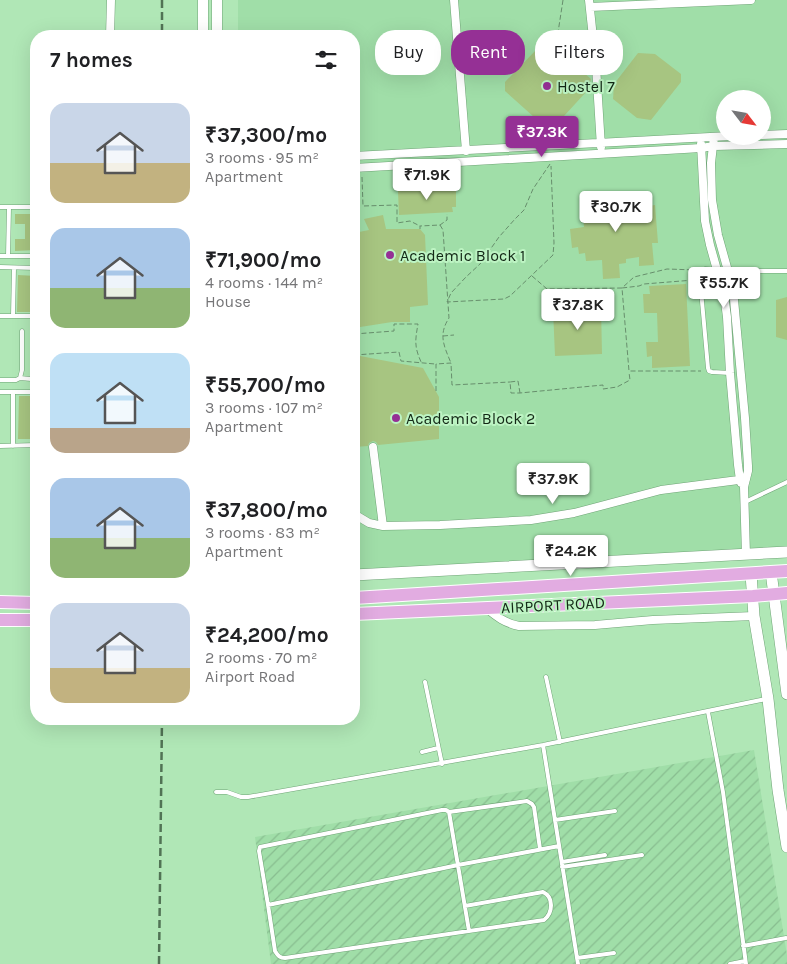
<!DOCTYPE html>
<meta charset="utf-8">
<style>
:root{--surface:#fff;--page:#f2f2f2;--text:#202124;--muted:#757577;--accent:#953095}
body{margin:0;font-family:Karla,sans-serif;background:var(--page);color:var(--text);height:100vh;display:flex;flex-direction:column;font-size:19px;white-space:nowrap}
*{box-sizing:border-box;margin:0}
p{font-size:16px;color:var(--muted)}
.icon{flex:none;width:28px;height:28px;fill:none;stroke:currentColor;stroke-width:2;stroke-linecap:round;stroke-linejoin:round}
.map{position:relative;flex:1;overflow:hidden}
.side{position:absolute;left:30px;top:30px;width:330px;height:695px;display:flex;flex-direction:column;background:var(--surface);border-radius:20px;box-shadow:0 5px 20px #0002}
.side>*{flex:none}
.guide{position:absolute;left:375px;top:30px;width:336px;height:45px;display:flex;gap:10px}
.needle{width:32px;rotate:121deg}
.controls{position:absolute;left:716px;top:90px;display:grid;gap:10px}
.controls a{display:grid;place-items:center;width:55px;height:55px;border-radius:50%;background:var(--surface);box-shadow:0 5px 20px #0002;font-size:25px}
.price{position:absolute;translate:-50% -42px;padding:0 11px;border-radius:5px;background:#fff;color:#222;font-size:16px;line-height:32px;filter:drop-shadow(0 1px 2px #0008)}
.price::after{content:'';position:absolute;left:50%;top:30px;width:15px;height:11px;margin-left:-8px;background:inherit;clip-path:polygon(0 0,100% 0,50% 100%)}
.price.current{background:var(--accent);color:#fff}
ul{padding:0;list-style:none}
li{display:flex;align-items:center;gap:15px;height:125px;padding:0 20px}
li span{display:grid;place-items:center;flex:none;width:140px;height:100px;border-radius:15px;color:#555}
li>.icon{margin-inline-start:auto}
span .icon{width:60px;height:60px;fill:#fffc;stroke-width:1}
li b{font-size:21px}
h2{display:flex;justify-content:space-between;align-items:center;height:60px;padding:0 20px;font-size:21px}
.tag{padding:0 18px;border-radius:20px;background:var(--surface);box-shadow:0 5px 20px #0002;font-size:18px;line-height:45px}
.tag.current{background:var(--accent);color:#fff}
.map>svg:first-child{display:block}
</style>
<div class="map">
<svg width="787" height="964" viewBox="0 0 787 964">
<defs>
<pattern id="industrial-furrows" width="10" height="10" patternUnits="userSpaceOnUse" patternTransform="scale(1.25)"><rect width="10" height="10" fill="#a0dea8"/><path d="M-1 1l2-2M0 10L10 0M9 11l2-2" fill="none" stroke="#89be90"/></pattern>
</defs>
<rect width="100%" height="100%" fill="#b0e7b6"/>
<path fill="#a0dea8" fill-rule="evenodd" d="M 238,0 L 787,0 L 787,549 L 354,577 L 354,36 L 238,36 ZM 725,99 L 762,99 L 762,136 L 725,136 Z"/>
<path fill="url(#industrial-furrows)" d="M 754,750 L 787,955 L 787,964 L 271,964 L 255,837 Z"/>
<path fill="#a7c581" d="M 536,50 L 543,51 L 549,56 L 567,58 L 591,79 L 587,91 L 553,128 L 544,126 L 505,91 L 505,82 Z
M 638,53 L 655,54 L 681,74 L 681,82 L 651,120 L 637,118 L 613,99 L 614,84 Z
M 456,188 L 456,207 L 452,207 L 453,212 L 399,215 L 398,191 Z
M 604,196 L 604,202 L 649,199 L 649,206 L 655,205 L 658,243 L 652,243 L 654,265 L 639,266 L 639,257 L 626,259 L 626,263 L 619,264 L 620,278 L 603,279 L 602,260 L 586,261 L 585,253 L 579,254 L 578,247 L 572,248 L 570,229 L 584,227 L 582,198 Z
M 15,214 L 36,214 L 36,250 L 15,251 L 15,239 L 25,239 L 25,224 L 15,224 Z
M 383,215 L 386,229 L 420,229 L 425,235 L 428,305 L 410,307 L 410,322 L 392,322 L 354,328 L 354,233 L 369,230 L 364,219 Z
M 18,275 L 36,276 L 36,312 L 17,312 Z
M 686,284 L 690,366 L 652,368 L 652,356 L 647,357 L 646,342 L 658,342 L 657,313 L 644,313 L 643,294 L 650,294 L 649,286 Z
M 787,297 L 787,340 L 776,337 L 776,300 Z
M 601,307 L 602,354 L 555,356 L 553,309 Z
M 355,355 L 423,368 L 439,397 L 439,439 L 378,445 L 376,442 L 373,441 L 369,443 L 368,446 L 355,447 L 354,444 Z
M 19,396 L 36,396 L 36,439 L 18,439 Z"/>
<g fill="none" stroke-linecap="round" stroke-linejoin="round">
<defs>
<path id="service" d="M 0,207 L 36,207
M 0,256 L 36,256
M 8,256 L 9,207
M 0,267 L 36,268
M 0,316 L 36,316
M 13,316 L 14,268
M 730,373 L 712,372 L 709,371 L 708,368 L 700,279 L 702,271 L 705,269 L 728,271 L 787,271
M 20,378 L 31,379 L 36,377
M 0,380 L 16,380 L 20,378 L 22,370 L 22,331
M 0,392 L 36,392
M 13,392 L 13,446
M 0,446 L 36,445
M 745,502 L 787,482
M 546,677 L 560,742
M 425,682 L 442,764
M 708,712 L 723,792 L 746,964
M 543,745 L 578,964
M 422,752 L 438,748
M 216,792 L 227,792 L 241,797 L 248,797 L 543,745 L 766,699
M 449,812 L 527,801 L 532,804 L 534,807 L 540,849
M 555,820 L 615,811
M 562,862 L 605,855
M 562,867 L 642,855
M 268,905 L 259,851 L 260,847 L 442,810 L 446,810 L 449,812 L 469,931
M 465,906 L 543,892 C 554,897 553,913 544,920 L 285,958 C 280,958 278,956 275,951 L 268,905 L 458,865 L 559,846
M 743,946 L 786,938
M 577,958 L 614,953
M 730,964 L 745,961"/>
<path id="minor" d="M 454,0 L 466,151
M 589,0 L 596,66 L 601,147
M 590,7 L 751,0
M 110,36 L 111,0
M 762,135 L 787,134
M 714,137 L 711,163 L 712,200 L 718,235 L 733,289 L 745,418 L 748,466 L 748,471 L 744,487 L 746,555
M 701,144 L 705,221 L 710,245 L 724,295 L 727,317 L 730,373 L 738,465 L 740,480 L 741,483
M 354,156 L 729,136
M 354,168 L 701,148 L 714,146 L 787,144
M 373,447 L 383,526
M 354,514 L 369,523 L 383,526 L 440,525 L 531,520 L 574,513 L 661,490 L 746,479
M 486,608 C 497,617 505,623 519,626 L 595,625 L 653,620 L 754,616"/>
<path id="tertiary" d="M 203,0 L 203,36
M 217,36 L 217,0"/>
<path id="secondary" d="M 771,572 L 787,694
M 751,574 L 754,616 L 768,699 L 778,790 L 787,847
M 354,575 L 787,552"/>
<path id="primary" d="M 354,598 L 787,571
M 0,602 L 36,603
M 354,614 L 753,596 L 787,593
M 0,620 L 36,620"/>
</defs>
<use href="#service" stroke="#6fa476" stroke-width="5"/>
<use href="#minor" stroke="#6fa476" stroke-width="9"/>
<use href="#tertiary" stroke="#6fa476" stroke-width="11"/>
<use href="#secondary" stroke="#6fa476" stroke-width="12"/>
<use href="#primary" stroke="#fff" stroke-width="14"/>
<path stroke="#678e6c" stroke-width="1" stroke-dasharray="5 2.5" stroke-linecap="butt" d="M 563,0 L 557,39 L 587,50
M 550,164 L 533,189 L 524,210 L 515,219 L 499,237 L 480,264 L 466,277 L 451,293 L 447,302 L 504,299 L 510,296 L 553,255 L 554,243 L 551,166
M 355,176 L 359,232
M 362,177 L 363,206 L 397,205 L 397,223 L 410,221 L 420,226
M 440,225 L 443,230 L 449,318 C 438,335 444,346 451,363
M 420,229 L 420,226 L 440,225 L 447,220 L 447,214
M 532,276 L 547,289 L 622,288 L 634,277 L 667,269 L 696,270
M 694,280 L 644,284 L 639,286 L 622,288 L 629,371 L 701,371
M 354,334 L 394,331 L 394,324 L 418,324 C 415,341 414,347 422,364
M 443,336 L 454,335
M 354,355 L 399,352 L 401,361 L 435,364
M 436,391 L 436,364 L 451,363 L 452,385 L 510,382
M 520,393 L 518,381 L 510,382 L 511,393 L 520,393 L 603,385 L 603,389 L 617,387 L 630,380 L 629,372"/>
<use href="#service" stroke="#fff" stroke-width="4"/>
<use href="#minor" stroke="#fff" stroke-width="8"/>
<use href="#tertiary" stroke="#fff" stroke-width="10"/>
<use href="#secondary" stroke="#fff" stroke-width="11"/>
<use href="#primary" stroke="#e2ace1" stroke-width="12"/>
<path stroke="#517355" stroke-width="2.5" stroke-dasharray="8 4" stroke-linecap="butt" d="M 162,0 L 162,36
M 159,964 L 162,719"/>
</g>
<g fill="#953095" stroke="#bdf4c3" stroke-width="2">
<circle cx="547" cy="86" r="5"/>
<circle cx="390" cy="255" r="5"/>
<circle cx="396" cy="418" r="5"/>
</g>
<g text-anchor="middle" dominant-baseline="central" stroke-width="4" stroke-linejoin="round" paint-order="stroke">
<g font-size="16" fill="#132816" stroke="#bdf4c3" text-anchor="start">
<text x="557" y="86">Hostel 7</text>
<text x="400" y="255">Academic Block 1</text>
<text x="406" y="418">Academic Block 2</text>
</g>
<g font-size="16" fill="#132816" stroke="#bdf4c3">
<text transform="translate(553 605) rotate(-3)">AIRPORT ROAD</text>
</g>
</g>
</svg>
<div class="controls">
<a><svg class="needle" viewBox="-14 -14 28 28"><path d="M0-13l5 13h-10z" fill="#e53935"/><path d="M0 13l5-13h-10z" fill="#757577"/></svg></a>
</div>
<b class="price current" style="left:542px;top:158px">₹37.3K</b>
<b class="price" style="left:427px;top:201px">₹71.9K</b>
<b class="price" style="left:616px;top:233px">₹30.7K</b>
<b class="price" style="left:724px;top:309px">₹55.7K</b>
<b class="price" style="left:578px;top:331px">₹37.8K</b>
<b class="price" style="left:553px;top:505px">₹37.9K</b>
<b class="price" style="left:571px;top:577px">₹24.2K</b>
<div class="guide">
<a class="tag">Buy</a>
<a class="tag current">Rent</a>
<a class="tag">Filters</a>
</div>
<section class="side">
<h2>7 homes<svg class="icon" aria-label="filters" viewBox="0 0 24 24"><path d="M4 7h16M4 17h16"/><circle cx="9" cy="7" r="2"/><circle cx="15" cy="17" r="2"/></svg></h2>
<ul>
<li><span style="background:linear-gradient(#c9d6e8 60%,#c2b280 0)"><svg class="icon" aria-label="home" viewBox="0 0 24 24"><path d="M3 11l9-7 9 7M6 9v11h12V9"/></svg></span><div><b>₹37,300/mo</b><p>3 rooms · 95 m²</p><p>Apartment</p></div></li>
<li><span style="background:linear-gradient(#a9c7e8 60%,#8fb573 0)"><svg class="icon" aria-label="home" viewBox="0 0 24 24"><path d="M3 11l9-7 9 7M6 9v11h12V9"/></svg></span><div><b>₹71,900/mo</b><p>4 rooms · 144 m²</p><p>House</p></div></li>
<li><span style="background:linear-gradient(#bfe0f5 75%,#b9a48a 0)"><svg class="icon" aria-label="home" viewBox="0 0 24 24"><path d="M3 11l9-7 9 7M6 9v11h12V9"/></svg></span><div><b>₹55,700/mo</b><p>3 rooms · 107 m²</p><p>Apartment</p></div></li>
<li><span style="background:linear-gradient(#a9c7e8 60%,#8fb573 0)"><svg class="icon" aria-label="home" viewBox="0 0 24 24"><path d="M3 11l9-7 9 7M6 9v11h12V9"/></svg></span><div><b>₹37,800/mo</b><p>3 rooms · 83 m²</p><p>Apartment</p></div></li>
<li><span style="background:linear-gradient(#c9d6e8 65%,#c2b280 0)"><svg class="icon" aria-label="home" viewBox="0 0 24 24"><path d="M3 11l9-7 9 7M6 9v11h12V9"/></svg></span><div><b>₹24,200/mo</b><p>2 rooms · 70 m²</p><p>Airport Road</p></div></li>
</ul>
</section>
</div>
